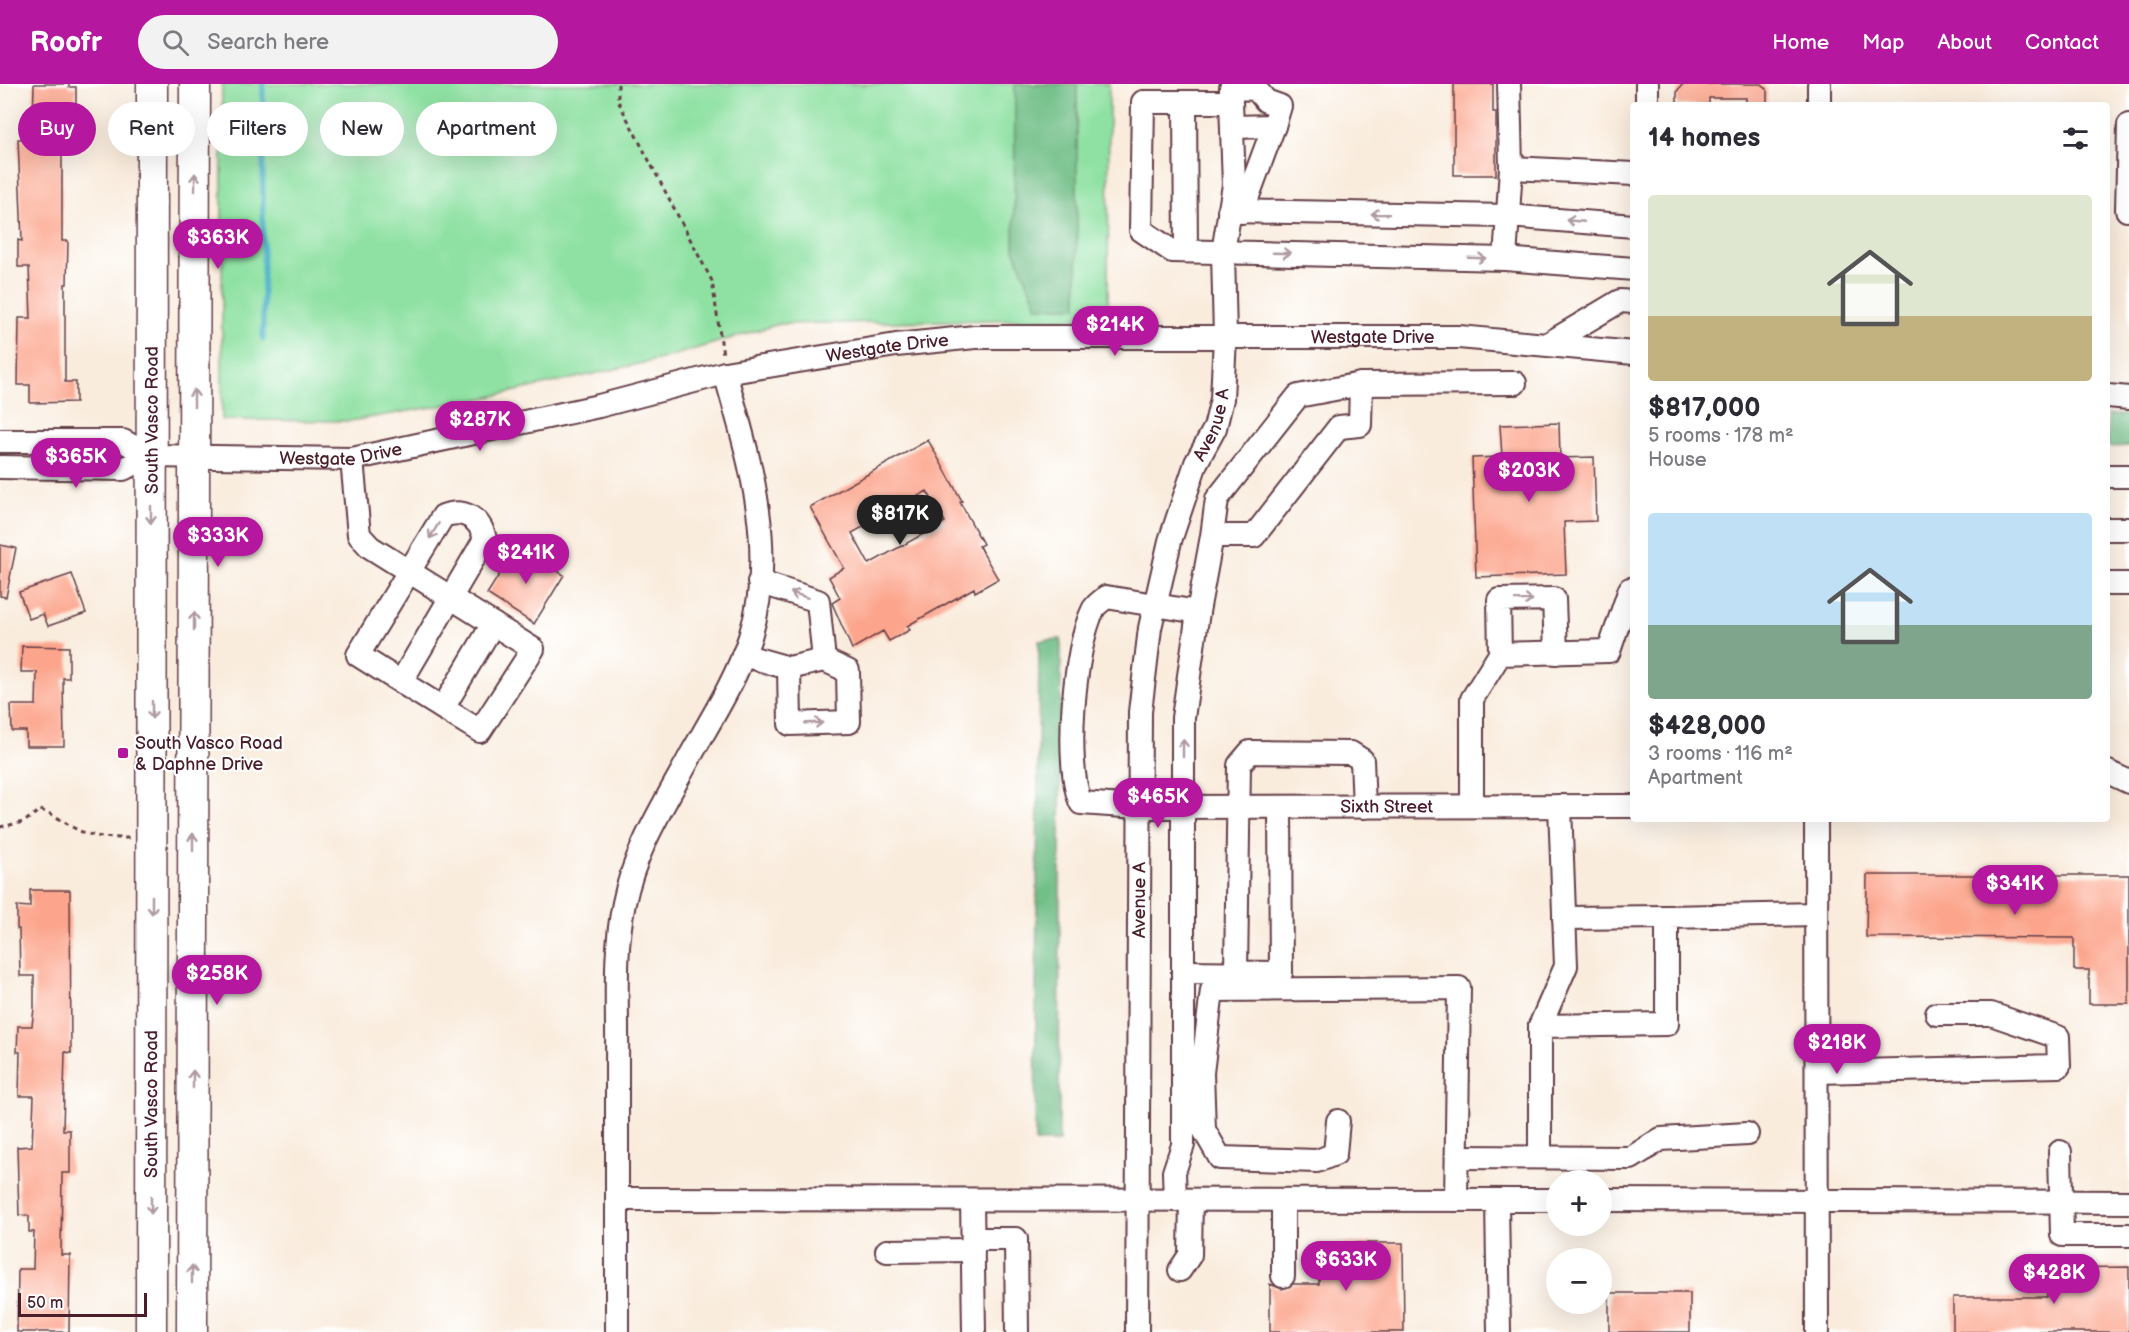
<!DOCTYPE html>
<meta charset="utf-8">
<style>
:root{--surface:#fff;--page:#f2f2f3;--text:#2b2b33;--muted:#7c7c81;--accent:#b5179e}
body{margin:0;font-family:"Balsamiq Sans",sans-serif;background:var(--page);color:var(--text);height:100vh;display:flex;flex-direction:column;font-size:22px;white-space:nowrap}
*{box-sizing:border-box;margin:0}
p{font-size:20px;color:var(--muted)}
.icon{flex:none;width:33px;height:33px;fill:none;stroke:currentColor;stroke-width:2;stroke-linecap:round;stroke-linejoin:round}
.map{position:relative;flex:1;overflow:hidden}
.panel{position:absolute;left:1630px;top:18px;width:480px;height:720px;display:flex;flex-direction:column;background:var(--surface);border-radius:6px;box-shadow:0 6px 24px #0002}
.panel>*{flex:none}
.hud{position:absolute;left:18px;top:18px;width:570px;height:54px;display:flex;gap:12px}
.buttons{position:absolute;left:1546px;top:1086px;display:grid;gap:12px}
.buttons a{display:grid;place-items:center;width:66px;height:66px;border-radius:50%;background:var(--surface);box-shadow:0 6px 24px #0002;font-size:30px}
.scale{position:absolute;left:18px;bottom:15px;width:129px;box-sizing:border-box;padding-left:6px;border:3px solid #4a1f2b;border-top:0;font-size:16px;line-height:21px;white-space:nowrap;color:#4a1f2b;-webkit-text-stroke:4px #fff;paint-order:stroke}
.price{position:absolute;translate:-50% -51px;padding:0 14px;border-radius:21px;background:var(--accent);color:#fff;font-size:20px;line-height:39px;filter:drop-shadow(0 2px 3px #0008)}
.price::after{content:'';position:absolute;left:50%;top:36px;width:18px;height:14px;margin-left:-9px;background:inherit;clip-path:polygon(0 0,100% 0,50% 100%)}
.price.on{background:#222;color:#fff}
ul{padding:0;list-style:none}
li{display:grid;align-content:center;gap:12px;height:318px;padding:0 18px}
li span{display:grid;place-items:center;height:186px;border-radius:6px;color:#555}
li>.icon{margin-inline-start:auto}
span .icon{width:108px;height:108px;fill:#fffc;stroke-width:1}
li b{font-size:26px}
h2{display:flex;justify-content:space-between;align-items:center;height:72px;padding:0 18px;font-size:26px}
.pill{padding:0 21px;border-radius:27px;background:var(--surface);box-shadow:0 6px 24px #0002;font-size:21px;line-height:54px}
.pill.on{background:var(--accent);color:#fff}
header{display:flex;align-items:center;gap:36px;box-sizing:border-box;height:84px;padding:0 30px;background:var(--accent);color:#fff}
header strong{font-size:28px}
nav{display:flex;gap:33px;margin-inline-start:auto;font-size:21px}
.search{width:420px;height:54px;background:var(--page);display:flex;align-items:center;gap:15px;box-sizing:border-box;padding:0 21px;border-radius:33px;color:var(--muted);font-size:22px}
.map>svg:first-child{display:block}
</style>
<header>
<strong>Roofr</strong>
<div class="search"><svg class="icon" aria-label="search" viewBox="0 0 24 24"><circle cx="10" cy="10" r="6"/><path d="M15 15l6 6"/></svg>Search here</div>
<nav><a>Home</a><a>Map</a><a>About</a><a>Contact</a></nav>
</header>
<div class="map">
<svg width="2129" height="1248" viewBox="0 0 2129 1248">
<rect width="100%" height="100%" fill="#fff"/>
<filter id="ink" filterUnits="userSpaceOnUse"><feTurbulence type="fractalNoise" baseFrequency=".0167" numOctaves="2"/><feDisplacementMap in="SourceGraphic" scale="12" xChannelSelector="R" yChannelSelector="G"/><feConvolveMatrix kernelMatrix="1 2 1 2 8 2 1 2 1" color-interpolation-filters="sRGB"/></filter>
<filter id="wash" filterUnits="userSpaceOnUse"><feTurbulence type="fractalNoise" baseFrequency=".008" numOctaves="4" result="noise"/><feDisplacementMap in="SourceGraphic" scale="24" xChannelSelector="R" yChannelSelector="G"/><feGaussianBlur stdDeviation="1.35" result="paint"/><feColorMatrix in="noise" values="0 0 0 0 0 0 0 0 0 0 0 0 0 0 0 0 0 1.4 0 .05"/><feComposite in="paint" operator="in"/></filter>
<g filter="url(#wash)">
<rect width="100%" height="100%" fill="#f9ecdd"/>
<path fill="#8ee1a2" stroke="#6c8066" stroke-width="1.5" d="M 222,0 L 1109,0 L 1108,234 L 779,240 L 661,275 L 480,315 L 350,337 L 222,336 Z"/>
<path fill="#72bf88" stroke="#5e6f5a" stroke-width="1.5" d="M 1015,0 L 1077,0 L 1077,223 L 1037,223 L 1014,165 Z
M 2108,331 L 2129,331 L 2129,362 L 2108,363 Z
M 1061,555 L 1059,1058 L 1035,1058 L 1039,557 Z"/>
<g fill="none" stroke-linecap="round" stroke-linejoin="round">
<path stroke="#49afc8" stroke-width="5" d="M 263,255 L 263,0"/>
</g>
<g id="blocks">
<path fill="#fca58c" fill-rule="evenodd" d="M 34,0 L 69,0 L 69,3 L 76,3 L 76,24 L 62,23 L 62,157 L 68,157 L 67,200 L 65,200 L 65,298 L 76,298 L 76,318 L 30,319 L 30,301 L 18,301 L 19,234 L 31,234 L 29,183 L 18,183 L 18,156 L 22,157 L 18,55 L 23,55 L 23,39 L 33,39 Z
M 1454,0 L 1493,0 L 1493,28 L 1496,28 L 1496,91 L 1454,91 Z
M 1683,0 L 1762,0 L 1767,5 L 1767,21 L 1746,21 L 1746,14 L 1709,14 L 1709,21 L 1677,21 L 1677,7 Z
M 1559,339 L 1560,374 L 1594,373 L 1596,437 L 1564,438 L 1566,490 L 1476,493 L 1472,374 L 1502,373 L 1500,341 Z
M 928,356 L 962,417 L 960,418 L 983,460 L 979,462 L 998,495 L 975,508 L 974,504 L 907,542 L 910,546 L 889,557 L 883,547 L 852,565 L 832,519 L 840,514 L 829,493 L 844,484 L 810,423 ZM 927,407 L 945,438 L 869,480 L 852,449 Z
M 0,461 L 16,464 L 6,513 L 0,512 Z
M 517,462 L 564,491 L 534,540 L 487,510 Z
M 72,490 L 86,529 L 48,542 L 43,530 L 29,535 L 19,508 Z
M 22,562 L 69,563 L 69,594 L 63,594 L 64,662 L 26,662 L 26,647 L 12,647 L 11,621 L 36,621 L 37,588 L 21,588 Z
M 1867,791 L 2129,791 L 2129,920 L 2089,920 L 2089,886 L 2074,886 L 2074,854 L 1866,853 Z
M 30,806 L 70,806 L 71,969 L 65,968 L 63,1046 L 70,1046 L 70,1089 L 62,1089 L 61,1171 L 70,1171 L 69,1248 L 17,1248 L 18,1185 L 33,1185 L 34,1148 L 29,1148 L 29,1132 L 19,1131 L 17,1063 L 32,1062 L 34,1012 L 19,1012 L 20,968 L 17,968 L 18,942 L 32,942 L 34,924 L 34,892 L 20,892 L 19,845 L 17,845 L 17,822 L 30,823 Z
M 1319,1159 L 1403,1159 L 1404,1248 L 1270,1248 L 1270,1200 L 1282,1205 L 1293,1200 L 1319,1200 Z
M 2129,1183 L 2129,1248 L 1953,1248 L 1953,1213 L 2047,1213 L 2047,1184 Z
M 1609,1209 L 1690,1209 L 1690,1248 L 1609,1248 Z"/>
</g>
</g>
<g filter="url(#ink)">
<use href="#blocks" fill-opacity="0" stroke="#643e46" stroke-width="1.5"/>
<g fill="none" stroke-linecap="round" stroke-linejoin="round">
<defs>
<g id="minor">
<path d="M 1509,0 L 1511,84"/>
<path d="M 1185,18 L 1186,167"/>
<path d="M 1231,18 L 1231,4 L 1256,5 L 1266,17 L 1280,22 L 1274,42"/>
<path d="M 1647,21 L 1647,0"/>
<path d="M 1819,21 L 1819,0"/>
<path d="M 2129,41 L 2127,126 L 2129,125"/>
<path d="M 1232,43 L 1274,42 L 1242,128"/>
<path d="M 1229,127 L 1508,132 L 1634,142"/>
<path d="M 1505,175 L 1511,84 L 1634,90"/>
<path d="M 1548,260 L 1620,217 L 1634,218"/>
<path d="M 1361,300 L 1515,299"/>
<path d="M 2108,312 L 2129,314"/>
<path d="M 0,357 L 123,357 L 151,372"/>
<path d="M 352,375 L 359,451 L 370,463 L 533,565 L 480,647 C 439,622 399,597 358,571 L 443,432 C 464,424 480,434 485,455 L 401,598"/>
<path id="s1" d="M 0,383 L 123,385 L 151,372 L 352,375 L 599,322 L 725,289 L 896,261 L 975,253 L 1459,253 L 1634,269"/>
<path d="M 2108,392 L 2129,392"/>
<path d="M 2108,445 L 2129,445"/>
<path id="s2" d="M 1212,452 L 1217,415 L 1298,312 L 1361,300 L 1360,341 L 1339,343 L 1254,452 L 1212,452 L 1198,528 L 1106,513 C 1102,517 1095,521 1093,526 C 1074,564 1064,681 1081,719 L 1138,723 L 1634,722"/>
<path d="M 759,498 L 818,517 L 824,576"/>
<path d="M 2108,500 L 2129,500"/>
<path d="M 1500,570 L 1499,516 L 1554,515 L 1556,569"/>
<path d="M 743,571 L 789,584 L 824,576 L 848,587 L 849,638 L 790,640 L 789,584"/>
<path d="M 443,624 L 493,540"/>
<path d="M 2108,688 L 2129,698"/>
<path d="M 1472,722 L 1472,615 L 1500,570 L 1609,567 L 1630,505 L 1634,505"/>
<path d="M 1816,735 L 1817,1248"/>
<path d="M 1564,834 L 1667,833"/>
<path d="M 1183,888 L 1281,889 L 1280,723"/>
<path d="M 1236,888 L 1239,681 L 1250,668 L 1351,669 L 1362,676 L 1364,723"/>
<path d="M 1540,942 L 1566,882 L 1560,722"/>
<path d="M 1817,988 L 2059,982 L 2058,953 L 1991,930 L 1937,930"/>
<path d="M 1338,1037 L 1335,1070 L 1317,1077 L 1220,1074 L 1204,1046 L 1202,989 L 1212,906 L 1459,904 L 1456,1116"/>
<path d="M 2060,1068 L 2062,1151 L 2129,1151"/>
<path d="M 1457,1073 L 1631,1074 L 1661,1055 L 1747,1050"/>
<path d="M 1540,1073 L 1540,942 L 1667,940 L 1667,833 L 1816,830"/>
<path d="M 617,1115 L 1557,1116"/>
<path d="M 972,1116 L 974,1248"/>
<path d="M 1175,1116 L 1174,1088 L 1183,1061 L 1183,634 L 1198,528"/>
<path d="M 1283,1116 L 1283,1192"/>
<path d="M 1497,1116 L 1499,1248"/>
<path d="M 1602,1116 L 2129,1118"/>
<path d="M 973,1155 L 1016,1155 L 1017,1248"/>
<path d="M 887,1167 L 973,1166"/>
<path d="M 1180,1186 L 1190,1171 L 1191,1116"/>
<path d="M 617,1248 C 617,1158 617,1068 617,978 C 618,926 613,870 624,819 C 635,764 666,718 692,669 C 713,632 737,594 750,553 C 778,465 749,374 725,289"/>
<path id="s3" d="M 1137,1248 L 1140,628 L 1150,544 L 1170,457 L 1196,379 L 1215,344 L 1222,315 L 1225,253 L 1223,168 L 1234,101 L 1231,18 L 1143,18 L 1141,146 L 1172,167 L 1505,175 L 1634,185"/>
</g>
<g id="major">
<path id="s4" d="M 151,1248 L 152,0"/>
<path d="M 192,1248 L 195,0"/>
</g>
</defs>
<use href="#minor" stroke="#643e46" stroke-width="26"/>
<use href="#major" stroke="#643e46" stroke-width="33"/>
<path stroke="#643e46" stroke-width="3" stroke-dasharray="4.5 4.5" stroke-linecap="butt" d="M 618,0 L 618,17 L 712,197 L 723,271
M 0,743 L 24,738 L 40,726 C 54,730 62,737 74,744 C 92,754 109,754 129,754"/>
<use href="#minor" stroke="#fff" stroke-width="22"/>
<use href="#major" stroke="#fff" stroke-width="30"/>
</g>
<defs><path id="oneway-shaft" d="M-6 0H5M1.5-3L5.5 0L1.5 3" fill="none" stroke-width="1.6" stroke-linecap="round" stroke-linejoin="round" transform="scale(1.5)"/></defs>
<g stroke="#ae9aa0">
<use href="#oneway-shaft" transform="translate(195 98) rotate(-90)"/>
<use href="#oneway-shaft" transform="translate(1380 130) rotate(-179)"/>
<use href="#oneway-shaft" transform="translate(1575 137) rotate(-175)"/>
<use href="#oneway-shaft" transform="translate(1282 169) rotate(2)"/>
<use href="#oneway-shaft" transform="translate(1477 174) rotate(2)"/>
<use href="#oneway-shaft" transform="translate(194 314) rotate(-90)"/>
<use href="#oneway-shaft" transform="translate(151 431) rotate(90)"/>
<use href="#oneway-shaft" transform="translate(434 447) rotate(121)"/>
<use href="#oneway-shaft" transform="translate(799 511) rotate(-162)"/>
<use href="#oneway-shaft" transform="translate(1524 516) rotate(-1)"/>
<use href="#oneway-shaft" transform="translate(194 537) rotate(-90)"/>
<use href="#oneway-shaft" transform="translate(152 626) rotate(90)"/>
<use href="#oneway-shaft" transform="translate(814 639) rotate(-2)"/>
<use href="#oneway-shaft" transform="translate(1183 664) rotate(-90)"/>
<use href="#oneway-shaft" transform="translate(193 758) rotate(-90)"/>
<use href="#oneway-shaft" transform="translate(152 821) rotate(90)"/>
<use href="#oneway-shaft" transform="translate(193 995) rotate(-90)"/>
<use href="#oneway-shaft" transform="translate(151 1121) rotate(90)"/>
<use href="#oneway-shaft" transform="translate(192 1190) rotate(-90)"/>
</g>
</g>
<rect fill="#b5179e" stroke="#fff" stroke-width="2" x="117" y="663" width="12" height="12" rx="3"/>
<g text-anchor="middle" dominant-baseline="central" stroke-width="4.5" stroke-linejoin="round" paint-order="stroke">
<g font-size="18" fill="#4a1f2b" stroke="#fff">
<text stroke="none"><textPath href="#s1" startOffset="1388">Westgate Drive</textPath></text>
<text stroke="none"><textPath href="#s1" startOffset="902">Westgate Drive</textPath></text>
<text stroke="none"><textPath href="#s4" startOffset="912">South Vasco Road</textPath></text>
<text stroke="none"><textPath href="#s3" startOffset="918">Avenue A</textPath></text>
<text stroke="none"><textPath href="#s1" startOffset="344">Westgate Drive</textPath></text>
<text stroke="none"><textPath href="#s2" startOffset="1166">Sixth Street</textPath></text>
<text stroke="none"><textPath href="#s3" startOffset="432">Avenue A</textPath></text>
<text stroke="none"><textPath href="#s4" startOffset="228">South Vasco Road</textPath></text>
</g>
<g font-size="18" fill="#4a1f2b" stroke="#fff" text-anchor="start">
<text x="135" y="659">South Vasco Road<tspan x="135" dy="21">&amp; Daphne Drive</tspan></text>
</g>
</g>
</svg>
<div class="buttons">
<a>+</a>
<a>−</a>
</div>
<div class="scale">50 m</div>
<b class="price" style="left:218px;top:186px">$363K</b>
<b class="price" style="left:1115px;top:273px">$214K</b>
<b class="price" style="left:480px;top:368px">$287K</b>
<b class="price" style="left:76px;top:405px">$365K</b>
<b class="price" style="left:1529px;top:419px">$203K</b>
<b class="price on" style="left:900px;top:462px">$817K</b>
<b class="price" style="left:218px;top:484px">$333K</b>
<b class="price" style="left:526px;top:501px">$241K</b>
<b class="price" style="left:1158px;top:745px">$465K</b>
<b class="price" style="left:2015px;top:832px">$341K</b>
<b class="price" style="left:217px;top:922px">$258K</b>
<b class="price" style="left:1837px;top:991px">$218K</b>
<b class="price" style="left:1346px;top:1208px">$633K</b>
<b class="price" style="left:2054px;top:1221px">$428K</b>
<div class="hud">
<a class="pill on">Buy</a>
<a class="pill">Rent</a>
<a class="pill">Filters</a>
<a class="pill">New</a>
<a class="pill">Apartment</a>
</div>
<section class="panel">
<h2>14 homes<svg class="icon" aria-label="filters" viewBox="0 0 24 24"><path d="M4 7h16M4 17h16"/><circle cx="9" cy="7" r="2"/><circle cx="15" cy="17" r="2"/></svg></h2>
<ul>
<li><span style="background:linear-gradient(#dfe7d0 65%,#c2b280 0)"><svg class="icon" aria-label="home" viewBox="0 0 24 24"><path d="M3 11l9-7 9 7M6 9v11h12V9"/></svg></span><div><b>$817,000</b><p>5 rooms · 178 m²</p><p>House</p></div></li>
<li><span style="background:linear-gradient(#bfe0f5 60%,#7fa58c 0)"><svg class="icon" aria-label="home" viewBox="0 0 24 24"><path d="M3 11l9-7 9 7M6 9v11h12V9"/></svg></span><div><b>$428,000</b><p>3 rooms · 116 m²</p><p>Apartment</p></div></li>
</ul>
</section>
</div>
